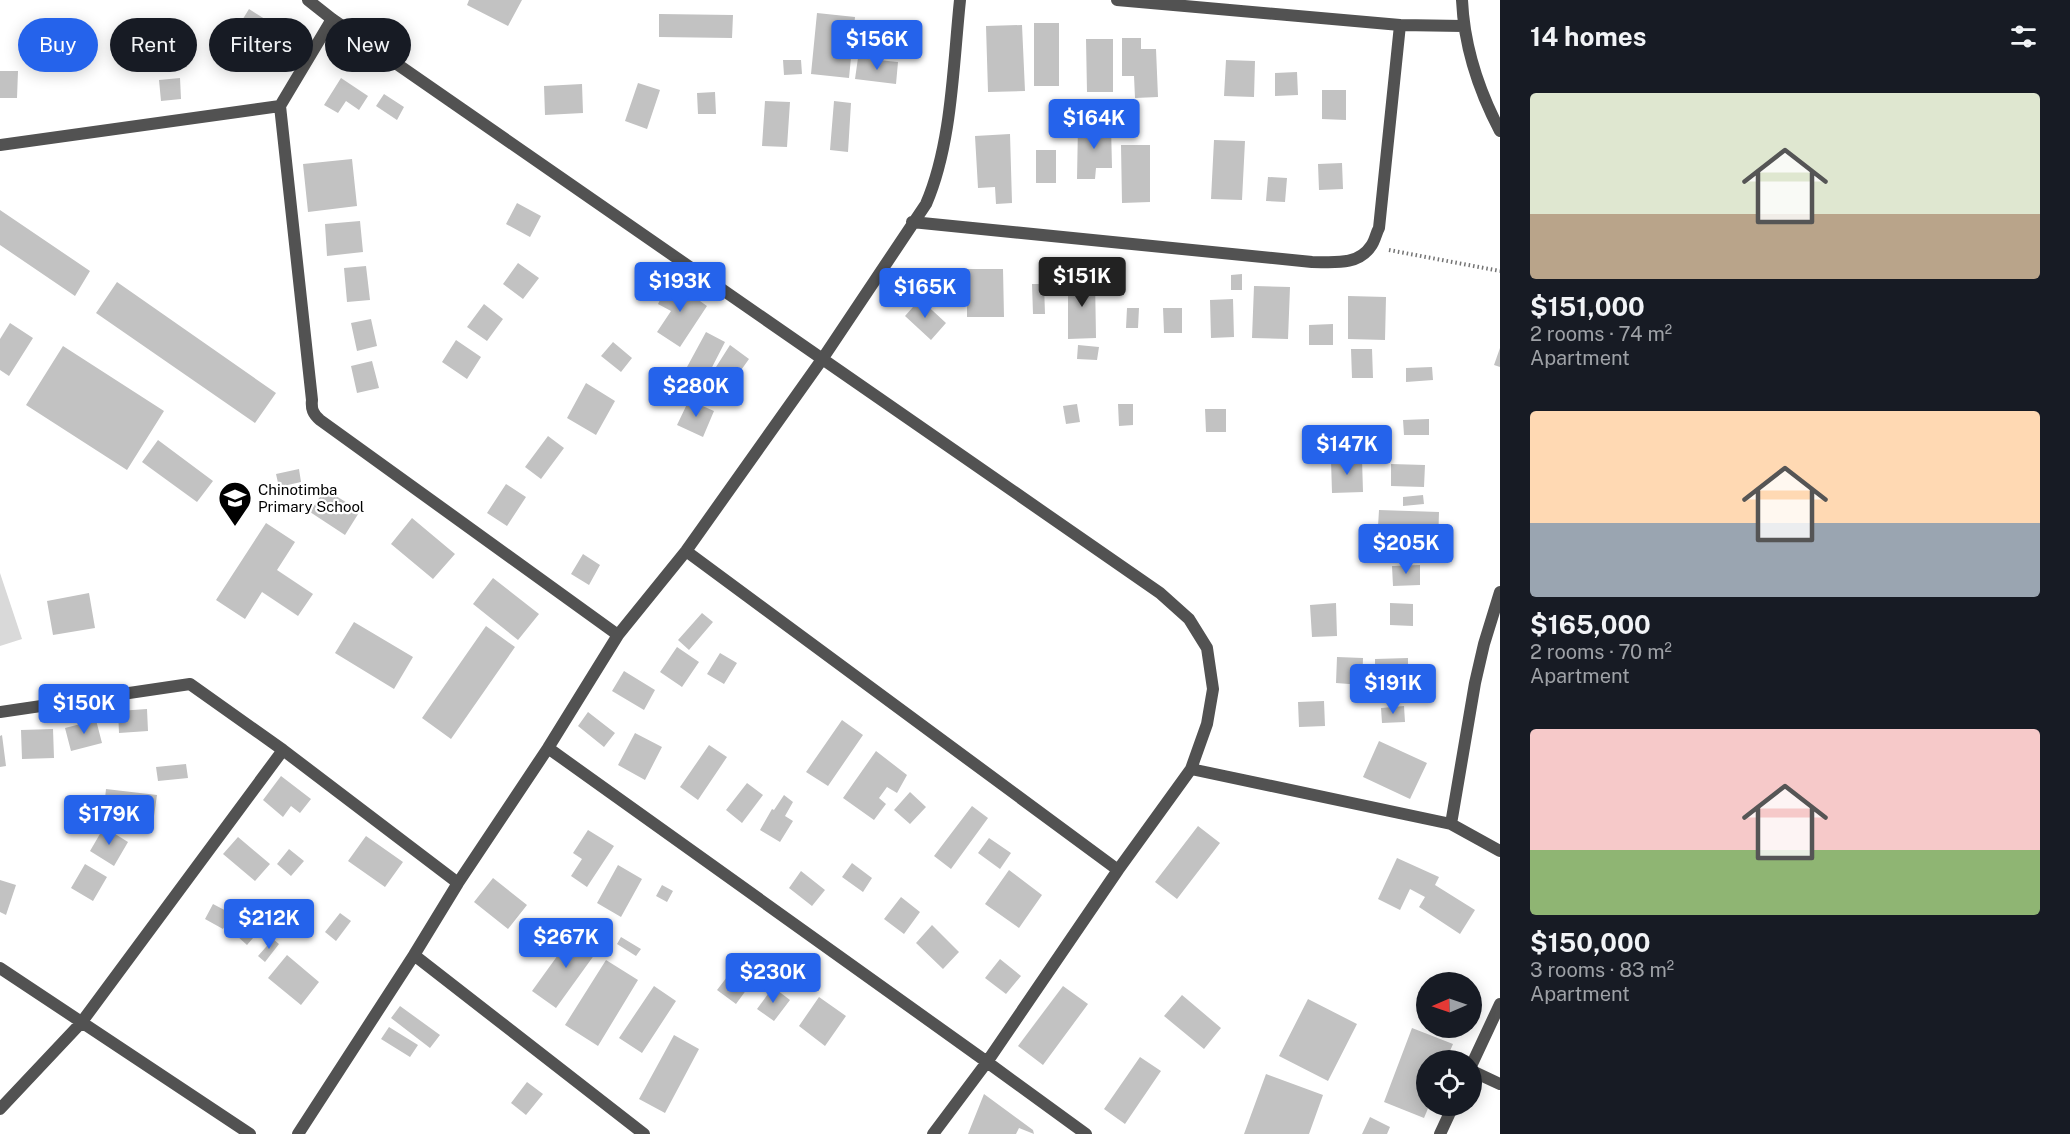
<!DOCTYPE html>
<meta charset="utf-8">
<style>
:root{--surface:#171b24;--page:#20242c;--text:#f1f3f6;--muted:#9ea1a6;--accent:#2563eb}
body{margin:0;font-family:"Public Sans",sans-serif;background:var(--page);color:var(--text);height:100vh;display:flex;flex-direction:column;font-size:22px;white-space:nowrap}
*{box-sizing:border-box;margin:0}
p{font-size:20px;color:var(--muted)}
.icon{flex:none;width:33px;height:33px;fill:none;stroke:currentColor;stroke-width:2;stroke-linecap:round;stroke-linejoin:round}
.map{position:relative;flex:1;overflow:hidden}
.details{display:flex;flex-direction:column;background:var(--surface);width:570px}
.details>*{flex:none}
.banner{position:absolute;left:18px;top:18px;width:570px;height:54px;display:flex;gap:12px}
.needle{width:39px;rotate:268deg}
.tools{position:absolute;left:1416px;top:972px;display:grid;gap:12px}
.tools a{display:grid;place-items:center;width:66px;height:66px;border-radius:50%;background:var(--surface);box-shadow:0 3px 15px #0003;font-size:30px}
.price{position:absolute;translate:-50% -51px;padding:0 14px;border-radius:6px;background:var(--accent);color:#fff;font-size:20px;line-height:39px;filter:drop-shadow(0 2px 3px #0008)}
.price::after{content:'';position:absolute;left:50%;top:36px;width:18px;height:14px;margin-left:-9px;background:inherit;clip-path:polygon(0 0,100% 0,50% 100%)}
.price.on{background:#222;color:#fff}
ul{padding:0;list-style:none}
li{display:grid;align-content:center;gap:12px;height:318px;padding:0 30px}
li span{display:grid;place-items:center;height:186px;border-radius:6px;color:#555}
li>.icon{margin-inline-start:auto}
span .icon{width:108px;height:108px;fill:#fffc;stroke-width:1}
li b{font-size:26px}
h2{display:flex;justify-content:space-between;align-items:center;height:72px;padding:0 30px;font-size:26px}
.chip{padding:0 21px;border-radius:27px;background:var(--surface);box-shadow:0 3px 15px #0003;font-size:21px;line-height:54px}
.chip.on{background:var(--accent);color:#fff}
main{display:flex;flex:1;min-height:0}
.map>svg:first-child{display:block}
</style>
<main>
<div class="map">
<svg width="1500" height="1134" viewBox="0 0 1500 1134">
<rect width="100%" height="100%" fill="#fff"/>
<path fill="#d9d9d9" d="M 0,573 L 22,639 L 0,646 Z"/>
<path fill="#c2c2c2" d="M 469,0 L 522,0 L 508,26 L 467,5 Z
M 249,9 L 273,24 L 248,63 L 225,48 Z
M 817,13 L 855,17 L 849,78 L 811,74 Z
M 659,14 L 733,15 L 732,38 L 659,37 Z
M 892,20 L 905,20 L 904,55 L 891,54 Z
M 1034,23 L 1059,23 L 1059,86 L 1034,86 Z
M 1022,25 L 1025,91 L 988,92 L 986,26 Z
M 184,37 L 187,67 L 164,70 L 160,40 Z
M 1122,38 L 1141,38 L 1141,49 L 1156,49 L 1158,97 L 1135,98 L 1134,76 L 1122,76 Z
M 1086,39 L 1113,39 L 1113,92 L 1087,92 Z
M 858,58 L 898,62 L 896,84 L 855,79 Z
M 783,60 L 801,60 L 802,74 L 784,75 Z
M 1226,60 L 1255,61 L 1254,97 L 1224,96 Z
M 0,71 L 18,71 L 17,98 L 0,98 Z
M 1297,72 L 1298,95 L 1275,96 L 1275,73 Z
M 180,78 L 181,99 L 161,101 L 159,80 Z
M 341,78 L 368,96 L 359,110 L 346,101 L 338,113 L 324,105 Z
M 638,83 L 660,90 L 647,129 L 625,121 Z
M 582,84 L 583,113 L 545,115 L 544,86 Z
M 1322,90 L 1346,90 L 1346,120 L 1322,119 Z
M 715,92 L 716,114 L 698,114 L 697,93 Z
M 384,94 L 404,107 L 397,120 L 376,106 Z
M 765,101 L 790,102 L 787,147 L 762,146 Z
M 834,101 L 851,103 L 848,152 L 830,150 Z
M 1078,125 L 1111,125 L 1112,168 L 1096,168 L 1095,179 L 1077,179 Z
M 1010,134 L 1012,203 L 996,204 L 995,187 L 978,188 L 975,136 Z
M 1214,140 L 1245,141 L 1242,200 L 1211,199 Z
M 1121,145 L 1150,145 L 1150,202 L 1122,203 Z
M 1036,150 L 1056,150 L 1056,183 L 1036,183 Z
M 352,159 L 357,206 L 308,212 L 303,164 Z
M 1342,163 L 1343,189 L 1319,190 L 1318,164 Z
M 1268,177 L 1287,178 L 1285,202 L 1266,201 Z
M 517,203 L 541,216 L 530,237 L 506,224 Z
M 0,210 L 90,271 L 75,296 L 0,245 Z
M 360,221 L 363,252 L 327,256 L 325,224 Z
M 518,263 L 539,278 L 523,299 L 503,284 Z
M 366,266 L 370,300 L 347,302 L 344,268 Z
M 967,269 L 1003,269 L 1004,317 L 967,317 Z
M 1242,274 L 1242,290 L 1231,290 L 1231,275 Z
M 1068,278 L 1095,278 L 1096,338 L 1068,339 Z
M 670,280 L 694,293 L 693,296 L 707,306 L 680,347 L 657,332 L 671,311 L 658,304 Z
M 117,282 L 276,393 L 255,423 L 96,313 Z
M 1032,284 L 1044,284 L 1045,314 L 1033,314 Z
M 1254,286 L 1290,287 L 1288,339 L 1252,338 Z
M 1348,296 L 1386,297 L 1385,340 L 1348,339 Z
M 920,299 L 946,323 L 931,340 L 905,316 Z
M 1233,299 L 1234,337 L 1211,338 L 1210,300 Z
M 484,304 L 503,319 L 487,341 L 467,327 Z
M 1127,308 L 1139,308 L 1138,328 L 1126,328 Z
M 1163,308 L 1182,308 L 1182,333 L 1164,333 Z
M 371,319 L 377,346 L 357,351 L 351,323 Z
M 10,323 L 33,338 L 9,376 L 0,370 L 0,339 Z
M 1333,324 L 1333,345 L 1309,345 L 1309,325 Z
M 706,332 L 725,342 L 707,377 L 687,367 Z
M 456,340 L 481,357 L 467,379 L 442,362 Z
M 613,342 L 632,358 L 621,372 L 601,356 Z
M 730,345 L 749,359 L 734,380 L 716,367 Z
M 1078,345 L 1099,347 L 1097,360 L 1077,359 Z
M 63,346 L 164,411 L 127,470 L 26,405 Z
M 1500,348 L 1500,367 L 1494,365 Z
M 1351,349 L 1372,349 L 1373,378 L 1352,378 Z
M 372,361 L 379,388 L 357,393 L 351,366 Z
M 1432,367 L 1433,380 L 1406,382 L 1406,368 Z
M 586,383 L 615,401 L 596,435 L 567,418 Z
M 689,400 L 714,411 L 703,437 L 677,425 Z
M 1077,404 L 1080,422 L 1066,424 L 1063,406 Z
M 1118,404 L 1133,404 L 1133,425 L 1119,426 Z
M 1205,409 L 1226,409 L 1226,432 L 1206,432 Z
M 1429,419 L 1429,435 L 1404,435 L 1403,420 Z
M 548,436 L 564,448 L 541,479 L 525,467 Z
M 158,440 L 213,481 L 197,502 L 142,462 Z
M 1362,459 L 1363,492 L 1332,493 L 1331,460 Z
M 1391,464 L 1425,465 L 1424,487 L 1391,486 Z
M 299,469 L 301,482 L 279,487 L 276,474 Z
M 506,484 L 526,497 L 507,526 L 487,513 Z
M 325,489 L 360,511 L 345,535 L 310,512 Z
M 1423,495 L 1424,504 L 1403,506 L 1403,497 Z
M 1379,510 L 1439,512 L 1438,545 L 1377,543 Z
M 412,518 L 455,554 L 433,579 L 391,544 Z
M 266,523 L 295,542 L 277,570 L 313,594 L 298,616 L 262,592 L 245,619 L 216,600 Z
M 583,554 L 600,565 L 589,585 L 571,574 Z
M 1420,565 L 1420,585 L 1393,586 L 1392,566 Z
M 493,578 L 539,614 L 518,640 L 473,604 Z
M 89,593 L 95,628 L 53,635 L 47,601 Z
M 1336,603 L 1337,636 L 1312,637 L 1310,605 Z
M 1390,603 L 1413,604 L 1413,626 L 1390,625 Z
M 702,613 L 713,622 L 689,650 L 678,640 Z
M 354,622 L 413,657 L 394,689 L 335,653 Z
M 486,626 L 515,647 L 451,739 L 422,718 Z
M 677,647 L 699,662 L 682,687 L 660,672 Z
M 720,653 L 737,663 L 724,684 L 707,674 Z
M 1337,657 L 1363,658 L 1362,685 L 1336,683 Z
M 1408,658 L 1408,681 L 1375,681 L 1375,659 Z
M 624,671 L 655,690 L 644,710 L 612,691 Z
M 1324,701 L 1325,726 L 1299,727 L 1298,702 Z
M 1404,706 L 1405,722 L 1382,723 L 1381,708 Z
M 147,709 L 148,731 L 119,733 L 118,711 Z
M 588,712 L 615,733 L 604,747 L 578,726 Z
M 96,720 L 102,743 L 71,751 L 65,728 Z
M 842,720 L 863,735 L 828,786 L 806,772 Z
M 53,729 L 54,758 L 22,759 L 21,730 Z
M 635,733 L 662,747 L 645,780 L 618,765 Z
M 2,735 L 6,766 L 0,767 L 0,736 Z
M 1379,741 L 1427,763 L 1410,799 L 1363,777 Z
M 709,745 L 727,757 L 698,800 L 680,787 Z
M 876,751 L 907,775 L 897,793 L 887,787 L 879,798 L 886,804 L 874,820 L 843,798 Z
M 186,764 L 188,778 L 158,781 L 156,767 Z
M 281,776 L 311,799 L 300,813 L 291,806 L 283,817 L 263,800 Z
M 747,783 L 763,795 L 742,823 L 726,810 Z
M 106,789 L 157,795 L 153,823 L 103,817 Z
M 910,792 L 926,807 L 910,824 L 894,810 Z
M 784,795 L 793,802 L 785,816 L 793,821 L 780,842 L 760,830 L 772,809 L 774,810 Z
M 972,806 L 988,818 L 951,869 L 934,856 Z
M 1198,826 L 1220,843 L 1177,899 L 1155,882 Z
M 104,827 L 128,842 L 114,866 L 90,851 Z
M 588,830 L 614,846 L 587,887 L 571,876 L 582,859 L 573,853 Z
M 366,836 L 403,862 L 385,887 L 348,861 Z
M 238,837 L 270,864 L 255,881 L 223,854 Z
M 989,838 L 1011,853 L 1000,869 L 978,853 Z
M 289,849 L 304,861 L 291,876 L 277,864 Z
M 1397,858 L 1439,877 L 1435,885 L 1475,910 L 1460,934 L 1419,907 L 1425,897 L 1410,889 L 1400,910 L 1378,899 Z
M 852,863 L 872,878 L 863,892 L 842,877 Z
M 85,864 L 107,877 L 93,901 L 71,888 Z
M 618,865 L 642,879 L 621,917 L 597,903 Z
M 1009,870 L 1042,895 L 1019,928 L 985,904 Z
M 801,871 L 825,890 L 812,906 L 789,888 Z
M 493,878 L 527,905 L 508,929 L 474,902 Z
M 0,880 L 16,885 L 6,915 L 0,912 Z
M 662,885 L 673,891 L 667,902 L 656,896 Z
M 901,897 L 920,912 L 904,934 L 884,919 Z
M 213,904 L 232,914 L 223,929 L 205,919 Z
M 340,913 L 351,921 L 336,941 L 325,932 Z
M 248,921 L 260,930 L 247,945 L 236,935 Z
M 932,925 L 959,952 L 943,969 L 916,943 Z
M 576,930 L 600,947 L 556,1008 L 532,991 Z
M 621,937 L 641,949 L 636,956 L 617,944 Z
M 273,939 L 279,944 L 265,962 L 258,956 Z
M 287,955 L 319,982 L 301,1005 L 268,978 Z
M 1000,959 L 1021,976 L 1006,994 L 985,978 Z
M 606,960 L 638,980 L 598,1046 L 565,1025 Z
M 737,964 L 755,978 L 736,1004 L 717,990 Z
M 654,986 L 676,1001 L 642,1053 L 619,1038 Z
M 1063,986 L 1088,1004 L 1043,1065 L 1018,1046 Z
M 773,987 L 790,1000 L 774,1021 L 757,1009 Z
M 1182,995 L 1221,1028 L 1204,1049 L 1164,1016 Z
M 819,997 L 846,1016 L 825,1046 L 799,1026 Z
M 1308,999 L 1357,1024 L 1328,1081 L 1279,1056 Z
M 400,1006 L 440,1035 L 430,1048 L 391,1018 Z
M 389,1027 L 418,1045 L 410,1057 L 381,1039 Z
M 1412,1028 L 1453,1044 L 1446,1060 L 1426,1060 L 1426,1106 L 1429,1106 L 1424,1118 L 1384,1102 Z
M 674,1035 L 699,1049 L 665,1113 L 639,1099 Z
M 1140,1057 L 1161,1071 L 1125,1124 L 1104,1109 Z
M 1266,1074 L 1323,1095 L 1309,1134 L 1244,1134 Z
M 527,1082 L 543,1094 L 526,1115 L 511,1103 Z
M 984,1094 L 1033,1130 L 1034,1134 L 1019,1128 L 1016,1134 L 968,1134 Z
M 1370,1117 L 1390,1127 L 1387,1134 L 1362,1134 Z"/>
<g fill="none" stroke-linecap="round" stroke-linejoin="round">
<path stroke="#747474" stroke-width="4" stroke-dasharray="1.5 3" stroke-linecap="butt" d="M 1389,250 L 1500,271"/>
<path stroke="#525252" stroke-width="12" d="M 308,0 L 332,19 L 1160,593 L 1189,619 L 1207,648 L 1213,689 L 1207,724 L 1191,769 L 1118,870 L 987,1062 L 933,1134
M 1117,0 L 1400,25 L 1463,26
M 1462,0 C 1464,45 1479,91 1500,131
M 332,19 L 280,106 L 312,400 C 311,409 313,414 320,420 L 618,635
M 0,145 L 280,106
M 912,222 L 1312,262 C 1333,262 1358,266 1371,246 C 1375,241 1376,233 1379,228 L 1400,25
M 686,551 L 1118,870
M 0,712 L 190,684 L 283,750 L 81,1023 L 0,1109
M 548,748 L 987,1062 L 1086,1134
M 283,750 L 458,883
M 1191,769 L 1451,824 L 1500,851
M 1451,824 L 1475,683 L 1484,644 L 1500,592
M 414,955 L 644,1134
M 0,968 L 250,1134
M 1472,1064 L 1500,1004
M 1472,1071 L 1500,1084
M 298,1134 L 414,955 L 458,883 L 548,748 L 618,635 L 686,551 L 823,358 L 926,204 C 952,144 953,66 960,0
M 1440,1134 L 1453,1106"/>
</g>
<defs>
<symbol id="school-pin" viewBox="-11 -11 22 30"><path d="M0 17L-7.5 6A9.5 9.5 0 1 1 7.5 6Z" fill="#000" stroke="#fff"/><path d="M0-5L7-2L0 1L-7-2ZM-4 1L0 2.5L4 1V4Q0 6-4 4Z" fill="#fff"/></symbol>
</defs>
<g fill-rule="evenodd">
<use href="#school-pin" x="216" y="479" width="38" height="52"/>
</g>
<g text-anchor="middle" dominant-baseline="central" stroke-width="4.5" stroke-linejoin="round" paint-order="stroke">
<g font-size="15" fill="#000" stroke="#fff" text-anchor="start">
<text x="258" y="489">Chinotimba<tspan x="258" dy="17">Primary School</tspan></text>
</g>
</g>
</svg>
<div class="tools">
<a><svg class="needle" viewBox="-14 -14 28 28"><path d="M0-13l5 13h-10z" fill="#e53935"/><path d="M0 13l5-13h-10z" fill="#9ea1a6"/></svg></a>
<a><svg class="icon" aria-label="locate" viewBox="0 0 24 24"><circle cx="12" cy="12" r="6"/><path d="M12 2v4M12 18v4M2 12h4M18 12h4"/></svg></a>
</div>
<b class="price" style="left:877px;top:71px">$156K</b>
<b class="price" style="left:1094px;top:150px">$164K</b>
<b class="price on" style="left:1082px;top:308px">$151K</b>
<b class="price" style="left:680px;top:313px">$193K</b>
<b class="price" style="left:925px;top:319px">$165K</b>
<b class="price" style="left:696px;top:418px">$280K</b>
<b class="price" style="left:1347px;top:476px">$147K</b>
<b class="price" style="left:1406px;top:575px">$205K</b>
<b class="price" style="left:1393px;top:715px">$191K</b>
<b class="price" style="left:84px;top:735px">$150K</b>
<b class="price" style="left:109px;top:846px">$179K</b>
<b class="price" style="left:269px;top:950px">$212K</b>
<b class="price" style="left:566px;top:969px">$267K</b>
<b class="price" style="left:773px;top:1004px">$230K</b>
<div class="banner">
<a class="chip on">Buy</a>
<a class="chip">Rent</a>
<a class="chip">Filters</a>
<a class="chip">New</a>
</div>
</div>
<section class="details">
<h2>14 homes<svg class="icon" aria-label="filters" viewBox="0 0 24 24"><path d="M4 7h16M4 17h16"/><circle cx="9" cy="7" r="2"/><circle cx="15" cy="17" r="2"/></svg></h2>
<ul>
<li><span style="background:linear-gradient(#dfe7d0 65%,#b9a48a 0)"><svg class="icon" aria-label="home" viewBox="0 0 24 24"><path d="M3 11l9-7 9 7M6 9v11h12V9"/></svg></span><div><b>$151,000</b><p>2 rooms · 74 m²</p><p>Apartment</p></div></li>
<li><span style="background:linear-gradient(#ffd9b3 60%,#9aa5b1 0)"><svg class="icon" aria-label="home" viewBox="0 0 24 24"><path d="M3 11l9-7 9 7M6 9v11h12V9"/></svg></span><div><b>$165,000</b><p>2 rooms · 70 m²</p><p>Apartment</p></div></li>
<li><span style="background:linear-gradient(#f6c9c9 65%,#8fb573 0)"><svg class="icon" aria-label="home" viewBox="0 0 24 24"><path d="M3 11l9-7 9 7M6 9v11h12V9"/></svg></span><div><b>$150,000</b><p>3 rooms · 83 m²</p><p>Apartment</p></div></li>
</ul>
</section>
</main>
